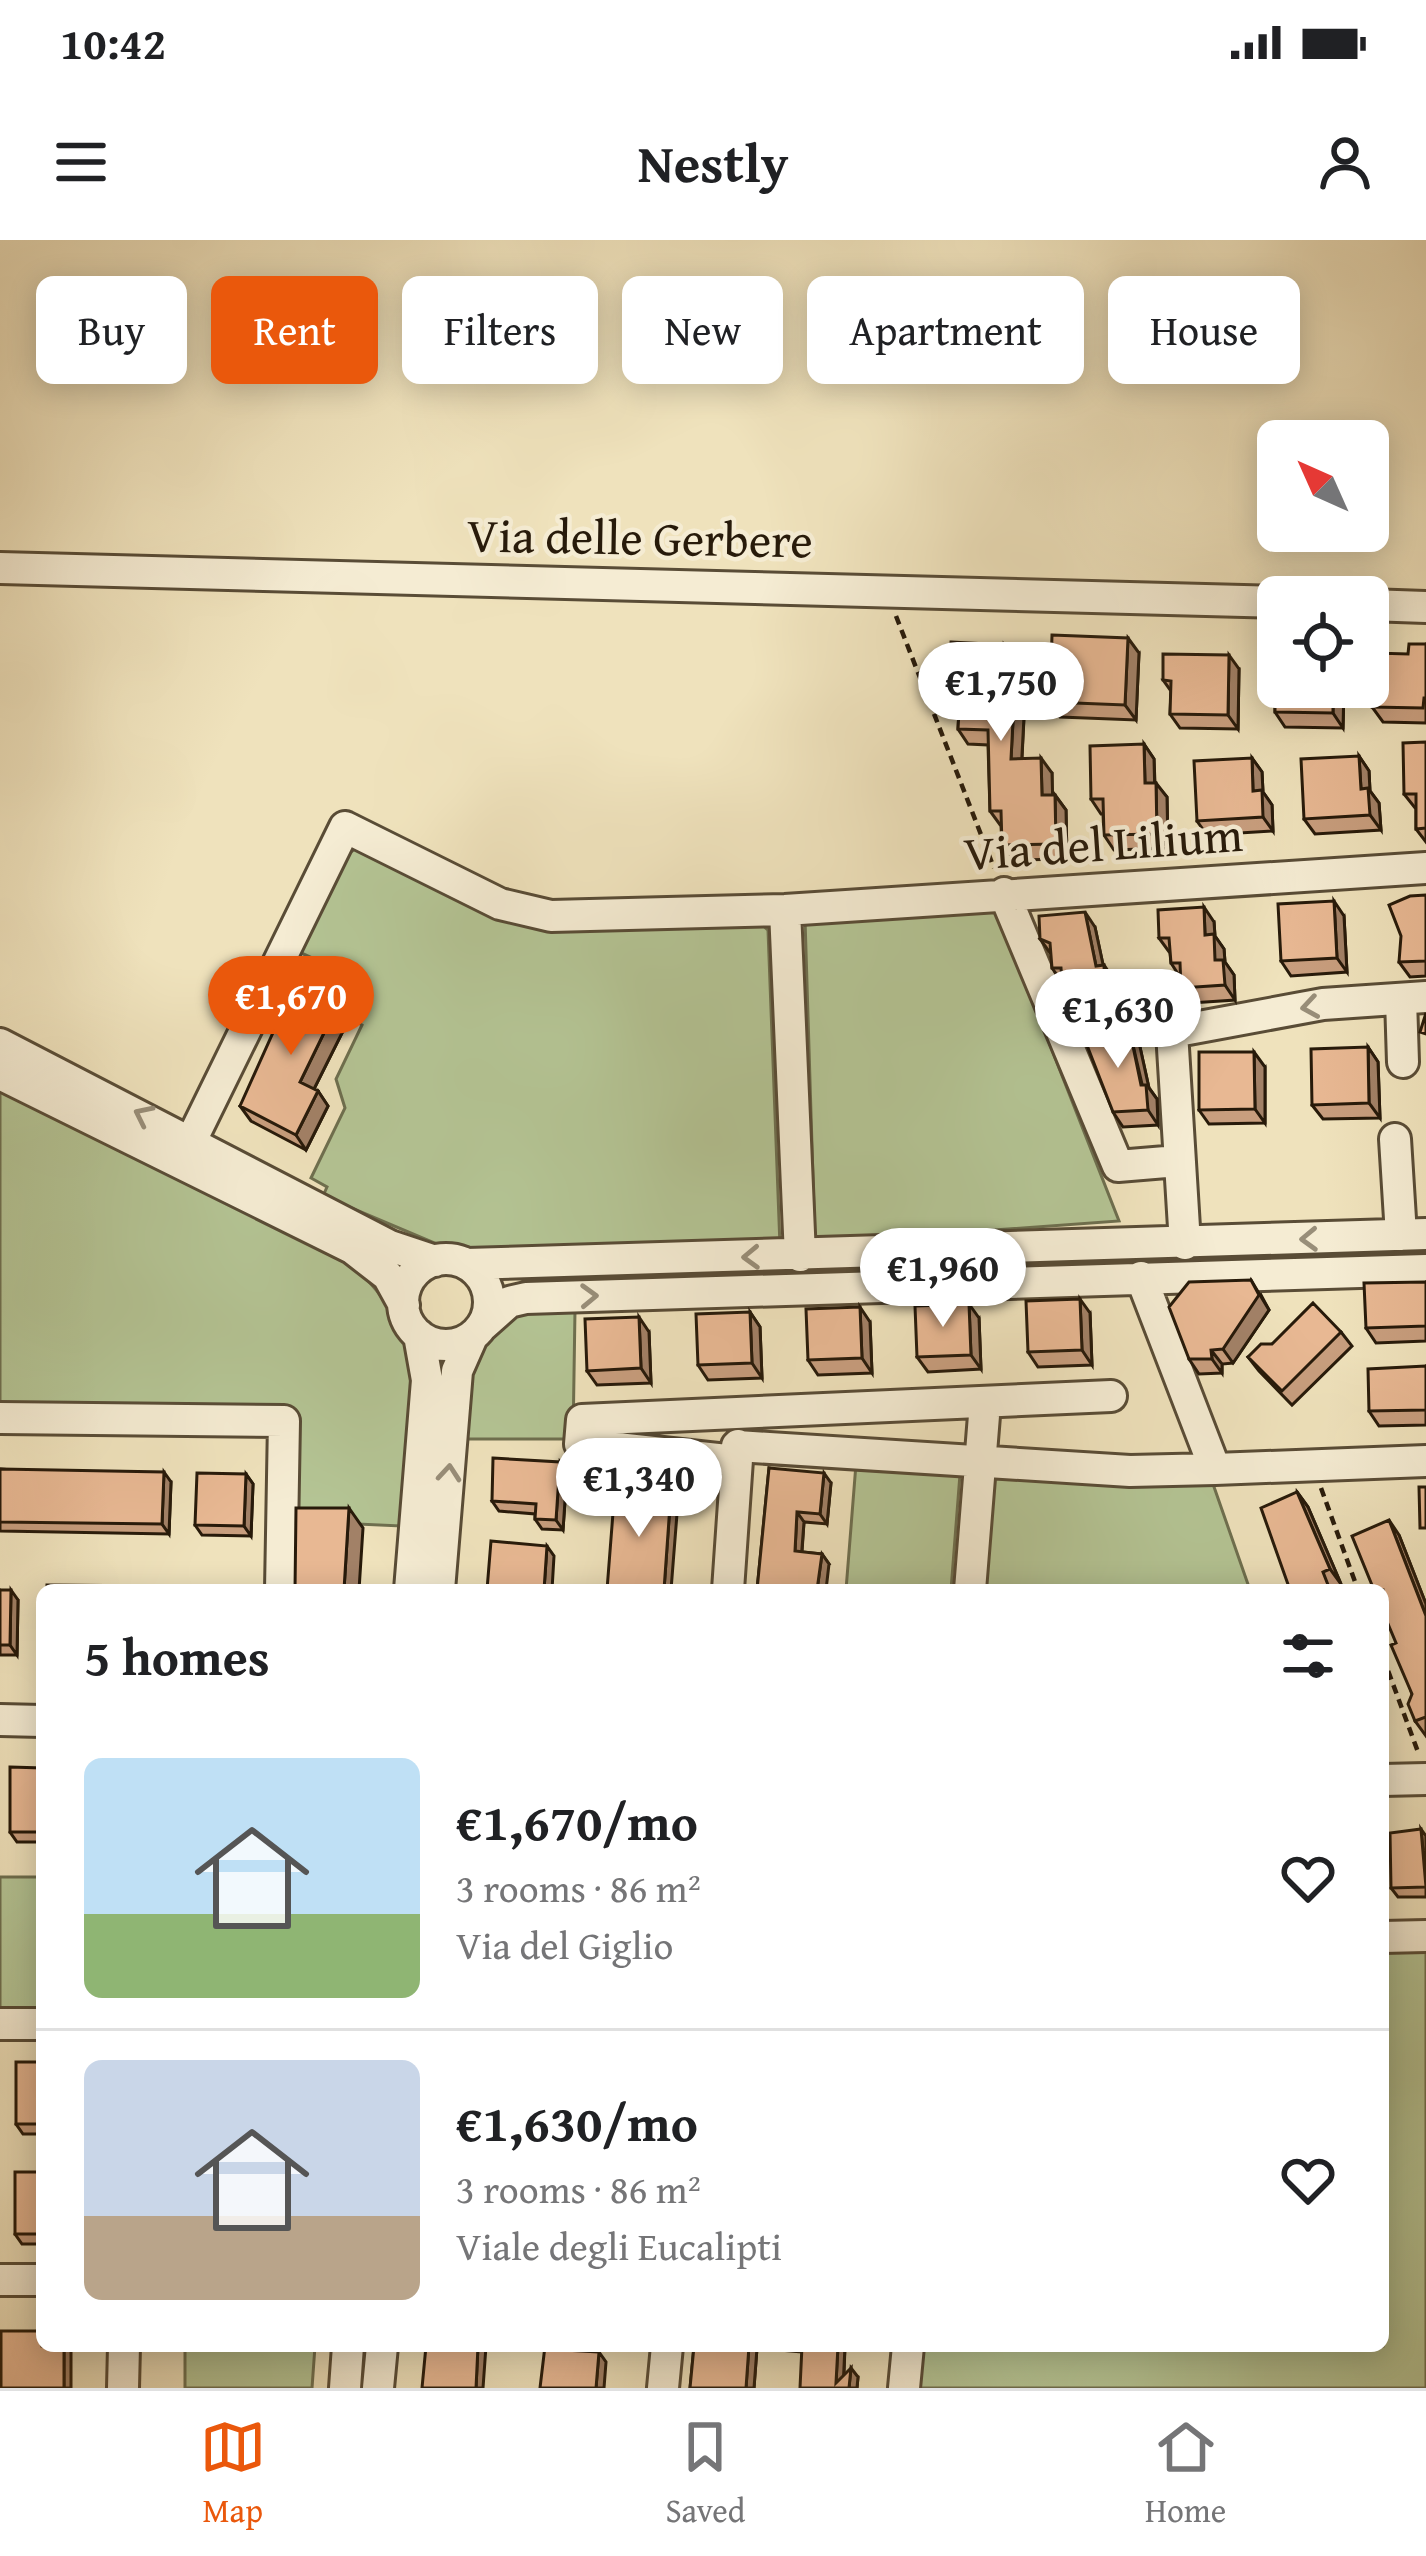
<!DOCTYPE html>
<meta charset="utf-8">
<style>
:root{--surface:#fff;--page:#f2f2f2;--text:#202124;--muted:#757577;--line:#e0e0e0;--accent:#ea580c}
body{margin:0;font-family:"Gentium Book Plus",serif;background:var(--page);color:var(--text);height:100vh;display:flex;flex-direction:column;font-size:45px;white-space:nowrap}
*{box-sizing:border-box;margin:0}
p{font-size:39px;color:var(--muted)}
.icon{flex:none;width:66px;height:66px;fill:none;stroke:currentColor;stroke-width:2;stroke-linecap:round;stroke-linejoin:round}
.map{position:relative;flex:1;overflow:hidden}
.side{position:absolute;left:36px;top:1344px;width:1353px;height:768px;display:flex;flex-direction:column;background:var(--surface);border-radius:18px;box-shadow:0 6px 30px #0003}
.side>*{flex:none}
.banner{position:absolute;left:36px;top:36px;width:1356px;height:108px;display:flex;gap:24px}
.needle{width:78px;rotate:315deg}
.fabs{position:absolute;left:1257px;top:180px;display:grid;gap:24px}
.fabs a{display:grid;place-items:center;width:132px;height:132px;border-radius:18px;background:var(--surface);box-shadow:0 6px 30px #0003;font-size:60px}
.price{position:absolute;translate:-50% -102px;padding:0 27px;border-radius:42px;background:#fff;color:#222;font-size:39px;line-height:78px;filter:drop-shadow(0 3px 6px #0008)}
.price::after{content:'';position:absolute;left:50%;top:72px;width:36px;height:27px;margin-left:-18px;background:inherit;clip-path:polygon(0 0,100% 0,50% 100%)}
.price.on{background:var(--accent);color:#fff}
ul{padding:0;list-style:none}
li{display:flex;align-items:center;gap:36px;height:300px;padding:0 48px}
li+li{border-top:3px solid var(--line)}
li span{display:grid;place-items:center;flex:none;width:336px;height:240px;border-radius:18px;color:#555}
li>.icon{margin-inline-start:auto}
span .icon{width:144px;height:144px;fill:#fffc;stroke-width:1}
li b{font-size:51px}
h2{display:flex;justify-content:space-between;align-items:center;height:144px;padding:0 48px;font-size:51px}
.pill{padding:0 42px;border-radius:18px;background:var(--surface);box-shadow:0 6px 30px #0003;font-size:42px;line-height:108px}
.pill.on{background:var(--accent);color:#fff}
.status{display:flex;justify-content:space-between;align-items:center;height:84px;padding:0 60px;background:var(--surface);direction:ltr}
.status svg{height:33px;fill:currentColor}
header{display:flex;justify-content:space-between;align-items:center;height:156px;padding:0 48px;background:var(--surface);font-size:54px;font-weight:700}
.dock{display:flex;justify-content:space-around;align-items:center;height:168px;border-top:3px solid var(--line);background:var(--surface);font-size:33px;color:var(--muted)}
.dock a{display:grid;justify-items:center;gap:6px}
.dock .on{color:var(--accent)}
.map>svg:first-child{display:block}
</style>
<div class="status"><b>10:42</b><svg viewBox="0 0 49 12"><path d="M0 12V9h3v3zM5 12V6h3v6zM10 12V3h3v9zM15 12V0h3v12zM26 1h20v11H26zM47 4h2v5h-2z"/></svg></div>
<header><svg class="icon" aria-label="menu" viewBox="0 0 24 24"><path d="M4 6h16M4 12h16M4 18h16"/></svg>Nestly<svg class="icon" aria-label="person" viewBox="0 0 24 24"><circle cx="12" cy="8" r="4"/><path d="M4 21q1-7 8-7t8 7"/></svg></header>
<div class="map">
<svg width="1426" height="2148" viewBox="0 0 1426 2148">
<rect width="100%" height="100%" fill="#efe2bc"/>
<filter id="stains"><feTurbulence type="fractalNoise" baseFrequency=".00167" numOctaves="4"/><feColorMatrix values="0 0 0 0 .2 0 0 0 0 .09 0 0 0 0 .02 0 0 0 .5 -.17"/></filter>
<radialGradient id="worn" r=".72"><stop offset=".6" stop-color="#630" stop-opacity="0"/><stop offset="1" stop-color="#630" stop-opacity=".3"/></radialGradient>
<path fill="#b4c494" stroke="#6e6f4f" stroke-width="3" d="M 356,608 L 487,671 L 760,683 L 768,690 L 780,1006 L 493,1014 L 439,1005 L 323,956 L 327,947 L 311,938 L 345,868 L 336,839 L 362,785 L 357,782 L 362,770 L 352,765 C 343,734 329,725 299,712 L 347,615 Z
M 994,662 L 1119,981 L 815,1003 L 805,679 Z
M 0,851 L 349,1022 C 441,1104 411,1175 401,1286 L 291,1281 L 293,1171 L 0,1167 Z
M 517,1070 L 575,1070 L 573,1199 L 465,1199 C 465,1133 464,1113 517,1070 Z
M 856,1224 L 960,1234 L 951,1350 L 846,1350 Z
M 994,1237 L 1213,1244 L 1250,1350 L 985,1350 Z
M 0,1637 L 42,1637 L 42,1769 L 0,1768 Z
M 1383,1711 L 1426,1711 L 1426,2148 L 918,2148 L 921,2106 L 1383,2106 Z
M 185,2106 L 315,2106 L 312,2148 L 185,2148 Z"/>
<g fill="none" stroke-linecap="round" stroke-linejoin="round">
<defs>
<path id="minor" d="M 0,328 L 1278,362
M 1368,365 L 1426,367
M 1004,653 L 1118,926 L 1178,921
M 785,670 L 800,1016
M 1401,759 L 1403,822
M 0,804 L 390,1006 L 435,1021
M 0,834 L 352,1008 L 388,1036 L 404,1065
M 192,899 L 345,587 L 500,664 L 551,676 L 785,670 L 1426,628
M 1395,899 L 1401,995
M 1185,1004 L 1172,792 L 1323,764 L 1426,757
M403 1062a43 43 0 1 1 86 0a43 43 0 1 1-86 0Z
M 467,1024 L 1426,994
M 1141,1037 L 1215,1229 L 1426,1221
M 482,1086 L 509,1062 L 526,1058 L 1426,1030
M 0,1178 L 284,1181 L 281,1350
M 737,1206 L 1130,1231 L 1215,1229
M 736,1221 L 580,1204 L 582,1180 L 1111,1156
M 410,1350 L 427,1140 L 419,1095
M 439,1350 L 457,1131 L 472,1097
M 728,1350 L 738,1205
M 970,1350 L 985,1163
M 0,1480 L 42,1481
M 1383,1540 L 1426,1539
M 1383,1697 L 1426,1696
M 0,1784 L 42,1784
M 0,2040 L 42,2040
M 123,2148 L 124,2106
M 345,2148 L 348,2106
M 378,2148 L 382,2106
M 663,2148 L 667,2106
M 904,2148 L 908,2106"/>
</defs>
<use href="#minor" stroke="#594c36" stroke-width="36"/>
<path stroke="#271a0a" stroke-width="4.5" stroke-dasharray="9 6" stroke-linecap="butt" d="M 896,376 L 994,628
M 1321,1248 L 1358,1350
M 1383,1417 L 1418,1512"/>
<use href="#minor" stroke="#f5ecd3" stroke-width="30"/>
</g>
<path fill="#c89e7e" stroke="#271a0a" stroke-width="3" d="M 1426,404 L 1426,483 L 1383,482 L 1372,467 L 1408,414 Z
M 1139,413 L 1136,480 L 1060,477 L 1050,462 Z
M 1014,420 L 1013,443 L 1015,443 L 1025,457 L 1022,518 L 1052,533 L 1052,555 L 1055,555 L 1066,570 L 1067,619 L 1012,620 L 1002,605 L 1001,586 L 990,571 L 988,505 L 968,504 L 958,489 L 959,468 L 948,454 Z
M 1239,429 L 1238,489 L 1180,488 L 1170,474 L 1171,451 L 1163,440 Z
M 1267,439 L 1344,447 L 1343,488 L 1285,487 L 1275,472 L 1275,450 Z
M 1426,502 L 1426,602 L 1416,589 L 1416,569 L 1404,554 Z
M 1144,504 L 1154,519 L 1155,543 L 1167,557 L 1168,608 L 1114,610 L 1104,595 L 1103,574 L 1101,574 L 1091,559 Z
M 1359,516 L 1369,531 L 1370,551 L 1379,563 L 1381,590 L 1315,594 L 1304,579 Z
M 1252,518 L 1262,532 L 1263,552 L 1272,565 L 1273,591 L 1207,595 L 1197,581 Z
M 1426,655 L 1426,736 L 1410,737 L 1399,722 Z
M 1344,676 L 1347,732 L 1291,736 L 1281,721 Z
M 1214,682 L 1215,696 L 1224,709 L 1225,722 L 1234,735 L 1235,760 L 1191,763 L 1181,748 L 1180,737 L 1171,723 L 1170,713 L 1159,698 Z
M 1095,687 L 1103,725 L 1114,740 L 1116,765 L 1073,768 L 1063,754 L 1062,742 L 1052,728 L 1051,714 L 1040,699 Z
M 352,773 L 314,849 L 318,851 L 328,866 L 306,910 L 251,881 L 240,866 Z
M 1130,792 L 1140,807 L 1149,848 L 1157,859 L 1158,885 L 1123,887 L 1113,872 Z
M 1368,807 L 1378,822 L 1380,878 L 1323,879 L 1312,865 Z
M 1265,827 L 1265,883 L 1209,884 L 1199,870 Z
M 1426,1042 L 1426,1101 L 1376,1103 L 1366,1088 Z
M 1261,1055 L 1269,1070 L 1233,1123 L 1222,1124 L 1222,1133 L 1199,1134 L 1189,1119 Z
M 750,1072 L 760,1087 L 762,1138 L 708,1140 L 698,1125 Z
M 1090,1073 L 1092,1125 L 1038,1127 L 1028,1112 Z
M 979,1078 L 981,1129 L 928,1132 L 917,1117 Z
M 870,1082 L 872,1133 L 818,1135 L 808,1120 Z
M 649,1092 L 651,1143 L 597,1145 L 587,1131 Z
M 1341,1092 L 1352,1106 L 1292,1165 L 1259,1131 L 1248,1117 L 1272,1104 Z
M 1426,1126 L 1426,1185 L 1379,1186 L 1369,1171 Z
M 769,1228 L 831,1243 L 827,1284 L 804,1282 L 802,1312 L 822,1314 L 829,1324 L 757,1350 Z
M 0,1229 L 171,1242 L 169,1294 L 0,1291 Z
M 567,1232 L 563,1290 L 542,1289 L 535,1279 L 535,1274 L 499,1271 L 492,1261 Z
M 246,1234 L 253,1244 L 251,1296 L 202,1295 L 195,1285 Z
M 1297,1252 L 1308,1267 L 1341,1344 L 1333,1347 L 1290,1350 Z
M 1399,1295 L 1426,1364 L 1426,1496 L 1415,1481 L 1412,1454 L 1396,1403 Z
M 0,1350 L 18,1360 L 17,1415 L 0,1415 Z
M 42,1528 L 42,1602 L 17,1602 L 10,1592 Z
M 1426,1596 L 1426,1657 L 1398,1657 L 1391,1648 Z
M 42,1822 L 42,1894 L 23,1894 L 16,1884 Z
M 42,1932 L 42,2004 L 22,2004 L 15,1994 Z
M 694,2106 L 845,2106 L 844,2135 L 858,2137 L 857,2148 L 802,2112 L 757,2108 L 754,2148 L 690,2148 Z"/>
<path fill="#a28167" stroke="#271a0a" stroke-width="3" d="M 1128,398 L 1139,413 L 1136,480 L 1125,465 Z
M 1004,405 L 1014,420 L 1012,457 L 1002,442 Z
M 1229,415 L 1239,429 L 1238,489 L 1228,475 Z
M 1015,443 L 1025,457 L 1021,534 L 1011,519 Z
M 1333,447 L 1344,447 L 1343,488 L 1333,473 Z
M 1144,504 L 1154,519 L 1155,558 L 1145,543 Z
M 1359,516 L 1369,531 L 1370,551 L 1379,563 L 1381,590 L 1370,575 L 1361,549 Z
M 1041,518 L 1052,533 L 1053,570 L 1042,555 Z
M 1252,518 L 1262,532 L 1263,552 L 1272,565 L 1273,591 L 1263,577 L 1253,551 Z
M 1156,543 L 1167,557 L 1168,608 L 1157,594 Z
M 1055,555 L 1066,570 L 1067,619 L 1056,604 Z
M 1334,661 L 1344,676 L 1347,732 L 1337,718 Z
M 1204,667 L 1214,682 L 1215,696 L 1224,709 L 1225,722 L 1234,735 L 1235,760 L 1225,745 L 1205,695 Z
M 1085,672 L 1095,687 L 1104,729 L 1104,725 L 1114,740 L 1116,765 L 1105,751 L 1096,726 Z
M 341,758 L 352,773 L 310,857 L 300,842 Z
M 1130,792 L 1140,807 L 1149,848 L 1157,859 L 1158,885 L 1148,870 Z
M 1368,807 L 1378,822 L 1380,878 L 1369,863 Z
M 1254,812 L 1265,827 L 1265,883 L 1255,869 Z
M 318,851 L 328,866 L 306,910 L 296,895 Z
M 1251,1040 L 1269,1070 L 1233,1123 L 1223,1109 Z
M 1080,1059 L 1090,1073 L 1092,1125 L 1082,1110 Z
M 969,1064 L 979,1078 L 981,1129 L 971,1115 Z
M 860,1067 L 870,1082 L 872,1133 L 862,1118 Z
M 750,1072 L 760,1087 L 762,1138 L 752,1123 Z
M 639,1077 L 649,1092 L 651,1143 L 641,1128 Z
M 1211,1110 L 1222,1124 L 1222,1133 L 1212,1119 Z
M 560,1222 L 567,1232 L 563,1290 L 556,1280 Z
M 164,1232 L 171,1242 L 169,1294 L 162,1284 Z
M 824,1233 L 831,1243 L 827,1284 L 820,1274 Z
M 246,1234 L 253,1244 L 251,1296 L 244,1286 Z
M 671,1251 L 678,1261 L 671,1350 L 664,1350 Z
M 1297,1252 L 1308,1267 L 1341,1344 L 1330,1329 Z
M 349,1268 L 363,1288 L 359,1350 L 344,1350 Z
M 797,1272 L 804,1282 L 801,1321 L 795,1311 Z
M 1389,1280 L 1399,1295 L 1426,1364 L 1426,1376 Z
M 547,1306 L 554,1316 L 552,1350 L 544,1350 Z
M 822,1314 L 829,1324 L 826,1350 L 817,1350 Z
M 11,1350 L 18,1360 L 17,1415 L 10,1405 Z
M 1421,1589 L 1426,1596 L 1426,1642 Z
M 64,2106 L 71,2106 L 71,2148 L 64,2148 Z
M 478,2106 L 486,2106 L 483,2148 L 476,2148 Z
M 749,2106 L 755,2106 L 757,2108 L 754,2148 L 746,2148 Z
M 838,2106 L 845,2106 L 843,2148 L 836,2143 Z
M 599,2112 L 606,2122 L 604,2148 L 596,2148 Z
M 851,2128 L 858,2137 L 857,2148 L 849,2148 Z"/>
<path fill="#e8b893" stroke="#271a0a" stroke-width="3" d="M 1052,395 L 1128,398 L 1125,465 L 1050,462 Z
M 951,402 L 1004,405 L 1002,442 L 1015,443 L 1011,519 L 1041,518 L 1042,555 L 1055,555 L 1056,604 L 1002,605 L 1001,571 L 990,571 L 988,490 L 958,489 L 960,454 L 948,454 Z
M 1409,404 L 1426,404 L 1426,458 L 1424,458 L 1423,468 L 1372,467 L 1374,413 L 1408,414 Z
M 1268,412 L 1278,412 L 1278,447 L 1333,447 L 1333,473 L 1275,472 L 1275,439 L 1267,439 Z
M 1163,414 L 1229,415 L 1228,475 L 1170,474 L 1171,441 L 1163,440 Z
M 1426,502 L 1426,588 L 1416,589 L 1416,554 L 1404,554 L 1403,503 Z
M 1144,504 L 1145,543 L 1156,543 L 1157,594 L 1104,595 L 1103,559 L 1091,559 L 1090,506 Z
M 1359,516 L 1361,549 L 1368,548 L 1370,575 L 1304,579 L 1301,519 Z
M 1252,518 L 1253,551 L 1262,550 L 1263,577 L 1197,581 L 1194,521 Z
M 1426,655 L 1426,721 L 1399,722 L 1401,696 L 1389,665 L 1410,656 Z
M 1334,661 L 1337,718 L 1281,721 L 1278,664 Z
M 1204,667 L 1205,695 L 1214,694 L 1215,720 L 1223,720 L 1225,745 L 1181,748 L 1180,723 L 1171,723 L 1169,698 L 1159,698 L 1158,670 Z
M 1085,672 L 1096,726 L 1104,725 L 1105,751 L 1063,754 L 1061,728 L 1052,728 L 1050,703 L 1040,699 L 1039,676 Z
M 298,737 L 341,758 L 300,842 L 318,851 L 296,895 L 240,866 Z
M 1426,773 L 1426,794 L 1420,792 Z
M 1130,792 L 1141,845 L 1146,845 L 1148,870 L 1113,872 L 1083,795 Z
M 1368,807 L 1369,863 L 1312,865 L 1311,809 Z
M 1199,812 L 1254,812 L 1255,869 L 1199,870 Z
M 1251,1040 L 1259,1055 L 1223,1109 L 1211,1110 L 1212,1119 L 1189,1119 L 1169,1067 L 1189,1042 Z
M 1426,1042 L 1426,1086 L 1366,1088 L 1364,1043 Z
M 1080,1059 L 1082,1110 L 1028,1112 L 1026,1061 Z
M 1313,1063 L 1341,1092 L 1282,1151 L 1248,1117 L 1261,1104 L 1272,1104 Z
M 969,1064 L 971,1115 L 917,1117 L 915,1066 Z
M 860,1067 L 862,1118 L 808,1120 L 806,1069 Z
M 750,1072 L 752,1123 L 698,1125 L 696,1074 Z
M 639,1077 L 641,1128 L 587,1131 L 585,1079 Z
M 1426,1126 L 1426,1170 L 1369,1171 L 1368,1129 Z
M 493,1218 L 560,1222 L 556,1280 L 535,1279 L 536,1264 L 492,1261 Z
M 769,1228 L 824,1233 L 820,1274 L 797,1272 L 795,1311 L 822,1314 L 817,1350 L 757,1350 Z
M 0,1229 L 164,1232 L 162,1284 L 0,1282 Z
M 197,1233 L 246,1234 L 244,1286 L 195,1285 Z
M 615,1247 L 671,1251 L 664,1350 L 607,1350 Z
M 1419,1247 L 1426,1247 L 1426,1288 L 1420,1288 Z
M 1297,1252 L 1330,1329 L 1323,1332 L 1330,1350 L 1290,1350 L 1261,1268 Z
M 296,1268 L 349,1268 L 344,1350 L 295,1350 Z
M 1389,1280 L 1426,1376 L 1426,1477 L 1415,1481 L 1408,1464 L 1412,1454 L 1391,1405 L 1396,1403 L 1383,1372 L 1383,1350 L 1374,1350 L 1352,1296 Z
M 491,1301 L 547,1306 L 544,1350 L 487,1350 Z
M 47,1345 L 161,1346 L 161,1350 L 47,1350 Z
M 193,1347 L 243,1348 L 243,1350 L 193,1350 Z
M 0,1350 L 11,1350 L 10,1405 L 0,1405 Z
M 10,1527 L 42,1528 L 42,1592 L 10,1592 Z
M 1421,1589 L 1426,1647 L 1391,1648 L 1390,1593 Z
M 16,1822 L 42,1822 L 42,1884 L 16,1884 Z
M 15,1932 L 42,1932 L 42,1994 L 15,1994 Z
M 1,2091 L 42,2091 L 42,2106 L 64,2106 L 64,2148 L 1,2148 Z
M 426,2106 L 478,2106 L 476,2148 L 422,2148 Z
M 545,2106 L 565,2106 L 565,2110 L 599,2112 L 596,2148 L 540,2148 Z
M 694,2106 L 749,2106 L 746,2148 L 690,2148 Z
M 802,2106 L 838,2106 L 836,2143 L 851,2128 L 849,2148 L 800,2148 Z"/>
<defs><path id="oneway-chevron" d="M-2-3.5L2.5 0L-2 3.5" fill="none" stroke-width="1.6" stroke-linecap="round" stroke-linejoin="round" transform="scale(3)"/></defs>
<g stroke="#988e79">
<use href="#oneway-chevron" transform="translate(1310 767) rotate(171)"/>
<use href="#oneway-chevron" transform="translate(143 875) rotate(-154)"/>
<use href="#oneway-chevron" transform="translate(1309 999) rotate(178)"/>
<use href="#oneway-chevron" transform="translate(751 1017) rotate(178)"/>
<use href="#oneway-chevron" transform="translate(589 1056) rotate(-2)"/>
<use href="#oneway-chevron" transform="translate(449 1233) rotate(-85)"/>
</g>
<g text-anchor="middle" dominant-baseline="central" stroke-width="9" stroke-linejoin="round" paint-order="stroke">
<g font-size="48" fill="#271a0a" stroke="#f5ecd3">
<text transform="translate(640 297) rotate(1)">Via delle Gerbere</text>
<text transform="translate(1103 603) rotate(-4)">Via del Lilium</text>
</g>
</g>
<rect width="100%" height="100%" filter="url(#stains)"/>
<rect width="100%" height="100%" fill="url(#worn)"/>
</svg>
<div class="fabs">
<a><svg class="needle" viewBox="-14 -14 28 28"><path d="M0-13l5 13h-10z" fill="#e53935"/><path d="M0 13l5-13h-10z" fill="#757577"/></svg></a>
<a><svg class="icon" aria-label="locate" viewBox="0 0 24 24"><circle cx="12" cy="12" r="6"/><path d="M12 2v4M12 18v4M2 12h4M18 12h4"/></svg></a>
</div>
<b class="price" style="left:1001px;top:504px">€1,750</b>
<b class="price on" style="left:291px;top:818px">€1,670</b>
<b class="price" style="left:1118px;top:831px">€1,630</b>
<b class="price" style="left:943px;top:1090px">€1,960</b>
<b class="price" style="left:639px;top:1300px">€1,340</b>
<div class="banner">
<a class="pill">Buy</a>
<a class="pill on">Rent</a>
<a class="pill">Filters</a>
<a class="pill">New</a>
<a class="pill">Apartment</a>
<a class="pill">House</a>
</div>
<section class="side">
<h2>5 homes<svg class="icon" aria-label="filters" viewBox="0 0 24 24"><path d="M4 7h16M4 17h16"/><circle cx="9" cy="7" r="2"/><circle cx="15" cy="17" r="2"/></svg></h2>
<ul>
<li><span style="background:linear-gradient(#bfe0f5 65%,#8fb573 0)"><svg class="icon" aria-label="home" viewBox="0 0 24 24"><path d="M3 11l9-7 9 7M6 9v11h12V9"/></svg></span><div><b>€1,670/mo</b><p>3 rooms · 86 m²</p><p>Via del Giglio</p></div><svg class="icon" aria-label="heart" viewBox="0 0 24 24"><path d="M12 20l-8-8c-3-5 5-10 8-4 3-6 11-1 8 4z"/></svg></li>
<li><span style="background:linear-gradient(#c9d6e8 65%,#b9a48a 0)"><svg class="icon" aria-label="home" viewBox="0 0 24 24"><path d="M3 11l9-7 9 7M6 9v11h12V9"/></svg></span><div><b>€1,630/mo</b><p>3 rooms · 86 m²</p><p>Viale degli Eucalipti</p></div><svg class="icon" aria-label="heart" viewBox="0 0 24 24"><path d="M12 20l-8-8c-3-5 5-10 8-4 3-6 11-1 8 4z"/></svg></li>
</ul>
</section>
</div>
<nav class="dock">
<a class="on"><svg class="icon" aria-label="map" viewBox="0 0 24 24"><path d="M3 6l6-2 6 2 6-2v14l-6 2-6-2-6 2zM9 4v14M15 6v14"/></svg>Map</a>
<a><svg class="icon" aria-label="saved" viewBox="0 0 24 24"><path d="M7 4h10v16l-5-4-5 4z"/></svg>Saved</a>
<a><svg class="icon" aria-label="home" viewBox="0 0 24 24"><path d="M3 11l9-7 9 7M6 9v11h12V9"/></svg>Home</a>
</nav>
